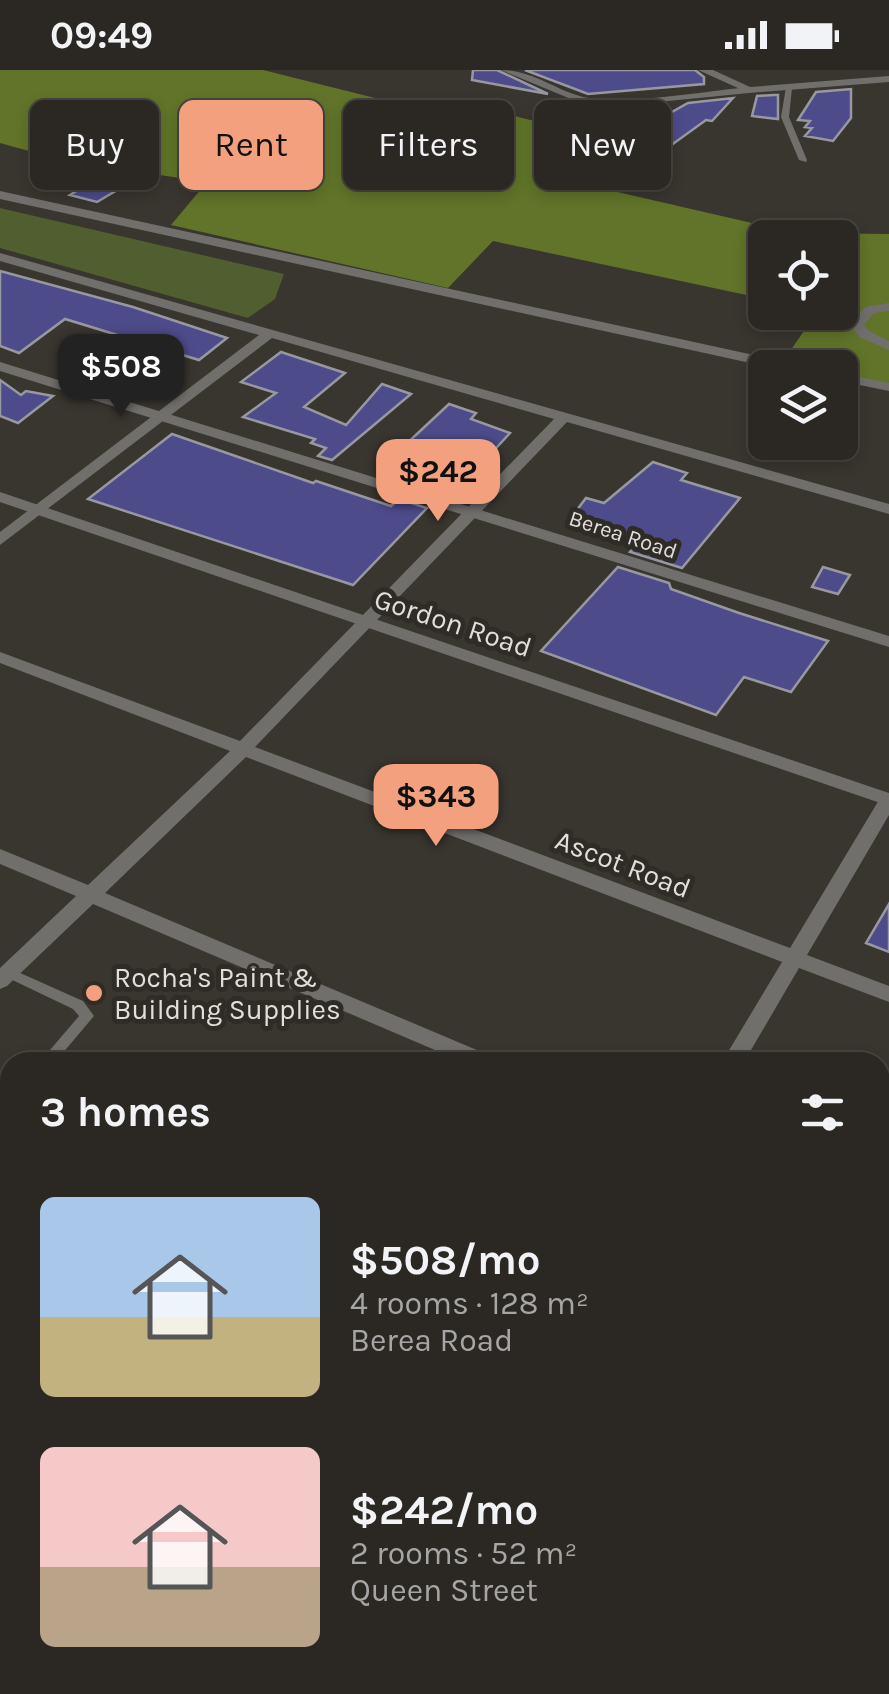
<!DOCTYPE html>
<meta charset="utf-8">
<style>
:root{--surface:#2b2823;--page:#33302b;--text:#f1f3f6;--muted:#a6a6a6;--line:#474441;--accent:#f2a07e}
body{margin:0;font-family:Karla,sans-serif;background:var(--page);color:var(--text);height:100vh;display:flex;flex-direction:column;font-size:38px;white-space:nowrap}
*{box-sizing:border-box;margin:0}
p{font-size:32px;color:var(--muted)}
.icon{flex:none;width:55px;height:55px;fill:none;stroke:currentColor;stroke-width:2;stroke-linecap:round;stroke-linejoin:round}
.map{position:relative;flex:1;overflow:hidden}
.side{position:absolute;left:0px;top:982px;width:890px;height:642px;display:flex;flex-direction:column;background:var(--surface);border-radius:30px 30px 0 0;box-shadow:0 5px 15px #0003,0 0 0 2px var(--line)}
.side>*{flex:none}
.guide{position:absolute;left:30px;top:30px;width:830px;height:90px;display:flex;gap:20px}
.buttons{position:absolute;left:748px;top:150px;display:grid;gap:20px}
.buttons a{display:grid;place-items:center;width:110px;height:110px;border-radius:15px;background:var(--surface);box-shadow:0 5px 15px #0003,0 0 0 2px var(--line);font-size:50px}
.price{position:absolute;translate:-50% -85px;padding:0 22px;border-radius:20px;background:var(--accent);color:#111;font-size:32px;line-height:65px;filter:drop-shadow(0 2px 5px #0008)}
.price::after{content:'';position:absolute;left:50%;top:60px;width:30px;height:22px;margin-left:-15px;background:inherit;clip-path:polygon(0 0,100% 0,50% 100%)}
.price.selected{background:#222;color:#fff}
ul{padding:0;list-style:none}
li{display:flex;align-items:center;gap:30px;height:250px;padding:0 40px}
li span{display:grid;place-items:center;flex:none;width:280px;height:200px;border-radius:15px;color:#555}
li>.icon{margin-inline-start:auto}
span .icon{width:120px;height:120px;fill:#fffc;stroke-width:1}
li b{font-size:42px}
h2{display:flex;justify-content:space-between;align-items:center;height:120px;padding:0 40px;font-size:42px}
.pill{padding:0 35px;border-radius:15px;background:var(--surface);box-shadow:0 5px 15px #0003,0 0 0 2px var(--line);font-size:35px;line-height:90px}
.pill.selected{background:var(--accent);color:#111}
.status{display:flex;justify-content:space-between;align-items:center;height:70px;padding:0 50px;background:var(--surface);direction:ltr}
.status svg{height:28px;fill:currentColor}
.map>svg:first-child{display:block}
</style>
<div class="status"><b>09:49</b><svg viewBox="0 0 49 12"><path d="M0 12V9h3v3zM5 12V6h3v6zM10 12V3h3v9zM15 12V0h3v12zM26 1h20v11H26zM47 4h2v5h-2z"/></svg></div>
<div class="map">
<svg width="889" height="1624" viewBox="0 0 889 1624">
<rect width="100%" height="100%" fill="#39352f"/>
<path fill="#515e30" d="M 0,138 L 284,204 L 275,229 L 248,248 L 0,178 Z"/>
<path fill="#617429" d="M 0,0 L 263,0 L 439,44 L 502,43 L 559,57 L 601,74 L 574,112 L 795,163 L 889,164 L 889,316 L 840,307 L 840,298 L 780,296 L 816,243 L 840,242 L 840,168 L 765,168 L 765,229 L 493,171 L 448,218 L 171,155 L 207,112 L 65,91 L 0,73 Z"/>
<path fill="#4e4b8b" stroke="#9898a0" stroke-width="2.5" d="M 473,0 L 497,0 L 548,24 L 472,10 Z
M 525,0 L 695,0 L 704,7 L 704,14 L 588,24 Z
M 851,19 L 851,48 L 833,71 L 805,66 L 812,58 L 805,57 L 810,51 L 798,50 L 816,22 Z
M 773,25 L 778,25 L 778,49 L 752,46 L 757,26 Z
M 733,28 L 712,51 L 706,50 L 641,97 L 620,93 L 652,59 L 647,56 L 688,33 Z
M 96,109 L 124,116 L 97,132 L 70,125 Z
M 0,201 L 133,237 L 227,268 L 199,290 L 65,249 L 19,283 L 0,276 Z
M 281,282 L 345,303 L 304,337 L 346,355 L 382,314 L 411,324 L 332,390 L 318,386 L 326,378 L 311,373 L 315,369 L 243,347 L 276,323 L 241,312 Z
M 0,310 L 21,325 L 26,321 L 53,326 L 18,353 L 0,346 Z
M 449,334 L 476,343 L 471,349 L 510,363 L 454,424 L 413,416 L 426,404 L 387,392 Z
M 172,364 L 313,413 L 316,411 L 391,436 L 399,429 L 427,438 L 353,515 L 88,429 Z
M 653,392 L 687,403 L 681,410 L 740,428 L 682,498 L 630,482 L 640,471 L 570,449 L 586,428 L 604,433 Z
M 618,497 L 669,513 L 671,519 L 739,543 L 828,571 L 791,622 L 744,607 L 716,645 L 541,581 Z
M 823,497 L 850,505 L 838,524 L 812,517 Z
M 889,834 L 889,882 L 866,873 Z"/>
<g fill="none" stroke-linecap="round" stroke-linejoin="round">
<path fill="#716f6c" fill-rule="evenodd" d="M 786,17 L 792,18 L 789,47 L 807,90 L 806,92 L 799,90 L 781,47 Z
M 9,898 L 83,931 L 94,946 L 56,991 L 46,991 L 44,987 L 79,946 L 73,939 L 4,906 L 2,903 L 4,900 Z"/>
<path fill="#716f6c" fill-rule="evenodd" d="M 501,0 C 532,0 555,20 583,27 C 622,36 707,21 749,17 L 755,20 L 749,23 L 638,34 L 583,34 Z
M 0,121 L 795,294 L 802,298 L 773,298 L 0,129 Z
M 0,183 L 889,434 L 889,444 L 567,352 L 255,677 L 790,878 L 882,725 L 889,723 L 889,745 L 807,885 L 889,916 L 889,932 L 799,898 L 744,992 L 722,992 L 782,892 L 246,687 L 105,823 L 491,986 L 494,992 L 463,992 L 93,834 L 7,916 L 0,919 L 0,898 L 76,826 L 0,794 L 0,779 L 88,815 L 230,681 L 0,593 L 0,582 L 240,671 L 554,349 L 272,268 L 0,475 L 0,462 L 259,265 L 0,191 Z
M 889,233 L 889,241 L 874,243 L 864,255 L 869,261 L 889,271 L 889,280 L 859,267 L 850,255 L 865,237 Z
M 840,303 L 889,313 L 889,321 L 840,311 Z
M 0,1036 L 10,1040 L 10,1059 L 0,1055 Z
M 880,1152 L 889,1155 L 889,1176 L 880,1173 Z
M 0,1371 L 10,1375 L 10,1401 L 0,1397 Z
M 880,1464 L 889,1468 L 889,1495 L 880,1491 Z
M 351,1615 L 381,1615 L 378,1624 L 348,1624 Z
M 386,1615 L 426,1615 L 429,1624 L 389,1624 Z"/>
<path fill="#716f6c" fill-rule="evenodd" d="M 698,0 L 713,0 L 750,17 L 889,6 L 889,12 L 749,23 Z
M 0,292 L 889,566 L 889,577 L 0,301 Z
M 0,422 L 889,723 L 889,736 L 0,432 Z"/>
</g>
<circle fill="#f2a07e" stroke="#2f2b26" stroke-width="4" cx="94" cy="923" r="10"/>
<g text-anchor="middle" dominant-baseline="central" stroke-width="10" stroke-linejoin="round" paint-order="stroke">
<g font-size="22" fill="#e2dfdb" stroke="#2f2b26">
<text transform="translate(623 465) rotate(18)">Berea Road</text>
</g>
<g font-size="28" fill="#e2dfdb" stroke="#2f2b26">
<text transform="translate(453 553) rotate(18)">Gordon Road</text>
<text transform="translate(623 794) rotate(21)">Ascot Road</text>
</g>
<g font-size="28" fill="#e2dfdb" stroke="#2f2b26" text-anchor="start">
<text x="114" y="907">Rocha's Paint &amp;<tspan x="114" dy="32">Building Supplies</tspan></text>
</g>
</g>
</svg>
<div class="buttons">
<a><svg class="icon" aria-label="locate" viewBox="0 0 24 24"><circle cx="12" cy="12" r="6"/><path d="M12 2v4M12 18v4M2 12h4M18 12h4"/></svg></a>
<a><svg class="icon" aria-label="layers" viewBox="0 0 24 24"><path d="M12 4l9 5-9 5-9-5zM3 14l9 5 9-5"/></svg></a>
</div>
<b class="price selected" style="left:121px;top:349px">$508</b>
<b class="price" style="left:438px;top:454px">$242</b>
<b class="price" style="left:436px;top:779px">$343</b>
<div class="guide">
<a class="pill">Buy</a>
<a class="pill selected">Rent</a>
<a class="pill">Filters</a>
<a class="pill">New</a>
</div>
<section class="side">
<h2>3 homes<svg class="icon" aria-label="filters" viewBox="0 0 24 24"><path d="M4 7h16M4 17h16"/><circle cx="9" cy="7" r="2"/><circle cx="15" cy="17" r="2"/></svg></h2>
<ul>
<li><span style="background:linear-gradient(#a9c7e8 60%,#c2b280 0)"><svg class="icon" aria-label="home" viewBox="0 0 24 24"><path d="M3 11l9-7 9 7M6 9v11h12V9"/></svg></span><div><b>$508/mo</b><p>4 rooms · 128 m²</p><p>Berea Road</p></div></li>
<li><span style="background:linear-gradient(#f6c9c9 60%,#b9a48a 0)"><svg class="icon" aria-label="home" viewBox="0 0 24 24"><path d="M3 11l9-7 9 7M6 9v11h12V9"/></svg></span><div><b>$242/mo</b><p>2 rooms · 52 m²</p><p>Queen Street</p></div></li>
</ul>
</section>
</div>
